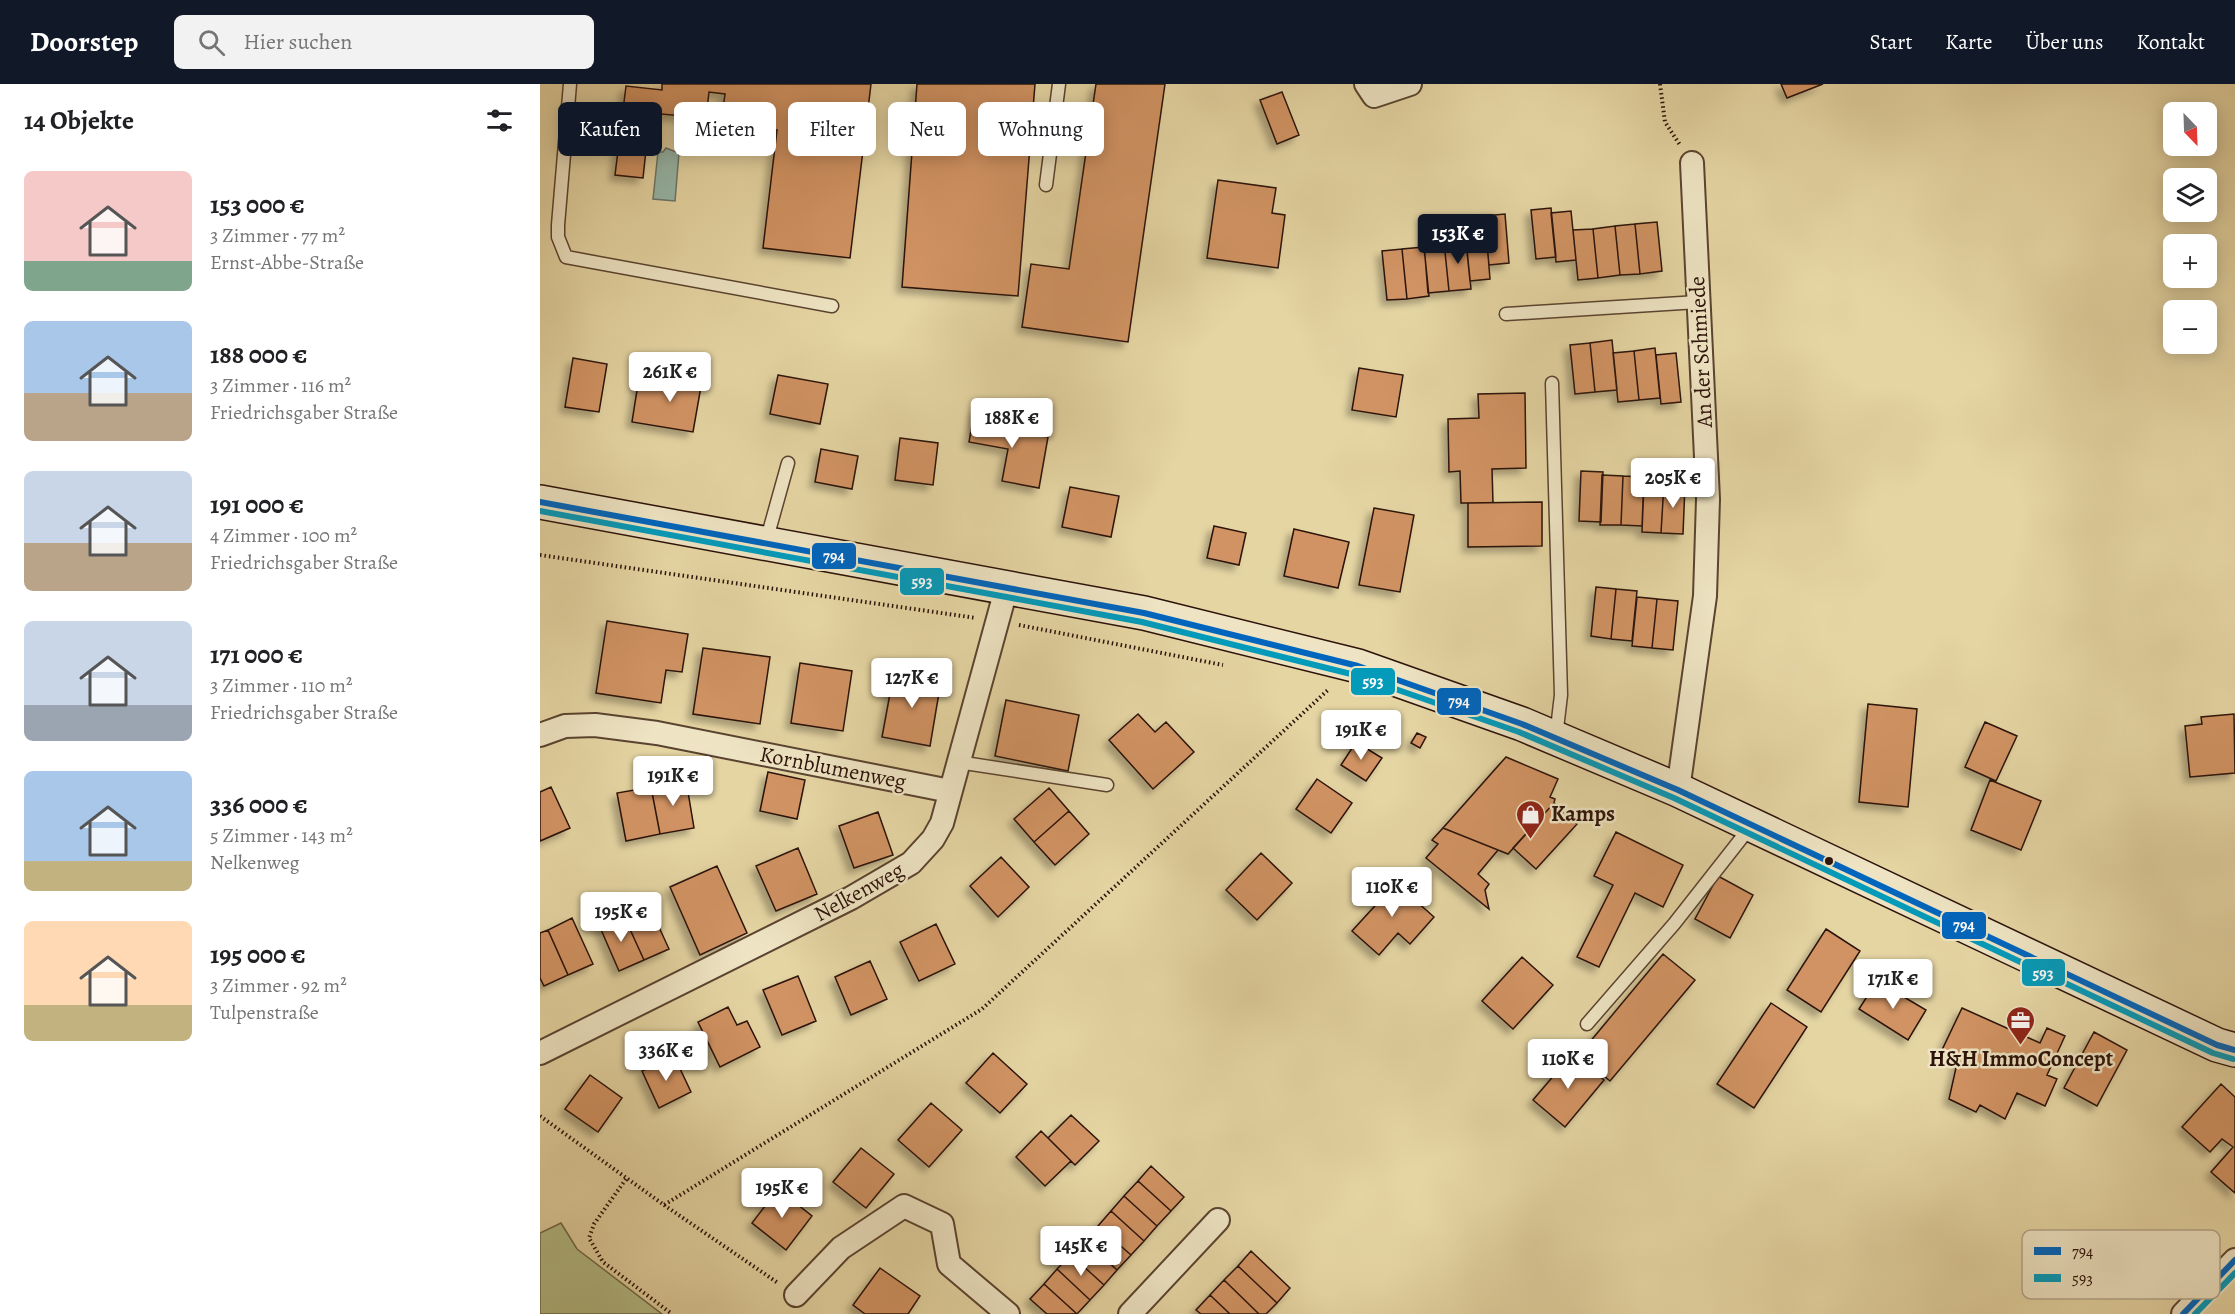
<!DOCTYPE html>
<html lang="de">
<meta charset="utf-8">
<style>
:root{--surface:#fff;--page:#f2f2f2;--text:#202124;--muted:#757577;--accent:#111827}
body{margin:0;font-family:Alegreya,serif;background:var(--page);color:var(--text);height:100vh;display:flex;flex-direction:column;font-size:22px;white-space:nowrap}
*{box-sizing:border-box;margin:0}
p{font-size:20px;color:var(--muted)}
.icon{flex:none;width:33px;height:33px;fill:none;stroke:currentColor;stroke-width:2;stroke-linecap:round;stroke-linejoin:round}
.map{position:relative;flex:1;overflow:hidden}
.side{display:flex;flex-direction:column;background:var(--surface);width:540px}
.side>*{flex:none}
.guide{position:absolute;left:18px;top:18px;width:570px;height:54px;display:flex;gap:12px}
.needle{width:39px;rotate:157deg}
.buttons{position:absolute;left:1623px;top:18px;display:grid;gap:12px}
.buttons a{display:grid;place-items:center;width:54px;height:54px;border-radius:9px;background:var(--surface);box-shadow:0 3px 15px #0003;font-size:30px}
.price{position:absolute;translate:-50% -51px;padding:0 14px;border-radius:6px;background:#fff;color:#222;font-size:20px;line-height:39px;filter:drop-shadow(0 2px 3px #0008)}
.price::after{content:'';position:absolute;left:50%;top:36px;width:18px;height:14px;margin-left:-9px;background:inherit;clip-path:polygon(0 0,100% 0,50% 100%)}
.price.on{background:var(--accent);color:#fff}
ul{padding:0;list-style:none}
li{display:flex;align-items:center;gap:18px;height:150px;padding:0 24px}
li span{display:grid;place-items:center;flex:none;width:168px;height:120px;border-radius:9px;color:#555}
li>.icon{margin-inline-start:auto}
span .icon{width:72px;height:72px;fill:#fffc;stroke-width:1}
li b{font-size:26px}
h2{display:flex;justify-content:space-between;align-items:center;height:72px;padding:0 24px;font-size:26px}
.pill{padding:0 21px;border-radius:9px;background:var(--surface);box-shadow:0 3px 15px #0003;font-size:21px;line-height:54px}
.pill.on{background:var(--accent);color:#fff}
header{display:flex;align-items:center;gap:36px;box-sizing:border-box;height:84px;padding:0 30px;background:var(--accent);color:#fff}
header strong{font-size:28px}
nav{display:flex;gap:33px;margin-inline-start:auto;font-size:21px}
.search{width:420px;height:54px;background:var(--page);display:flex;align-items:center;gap:15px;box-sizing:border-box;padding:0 21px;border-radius:9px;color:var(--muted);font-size:22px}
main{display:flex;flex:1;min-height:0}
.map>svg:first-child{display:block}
</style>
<header>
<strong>Doorstep</strong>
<div class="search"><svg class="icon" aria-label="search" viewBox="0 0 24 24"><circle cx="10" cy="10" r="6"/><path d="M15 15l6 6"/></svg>Hier suchen</div>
<nav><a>Start</a><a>Karte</a><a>Über uns</a><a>Kontakt</a></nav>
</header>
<main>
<section class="side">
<h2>14 Objekte<svg class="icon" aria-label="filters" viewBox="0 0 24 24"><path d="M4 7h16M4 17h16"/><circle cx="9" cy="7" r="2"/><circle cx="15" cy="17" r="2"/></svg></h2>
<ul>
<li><span style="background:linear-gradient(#f6c9c9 75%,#7fa58c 0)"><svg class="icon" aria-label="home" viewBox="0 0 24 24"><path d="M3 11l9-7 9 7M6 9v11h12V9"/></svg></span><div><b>153 000 €</b><p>3 Zimmer · 77 m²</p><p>Ernst-Abbe-Straße</p></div></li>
<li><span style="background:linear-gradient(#a9c7e8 60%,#b9a48a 0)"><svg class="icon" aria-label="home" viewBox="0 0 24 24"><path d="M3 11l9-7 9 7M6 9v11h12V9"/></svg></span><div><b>188 000 €</b><p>3 Zimmer · 116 m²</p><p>Friedrichsgaber Straße</p></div></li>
<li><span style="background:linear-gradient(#c9d6e8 60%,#b9a48a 0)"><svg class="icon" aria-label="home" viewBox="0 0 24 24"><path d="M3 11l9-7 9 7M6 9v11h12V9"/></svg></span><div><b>191 000 €</b><p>4 Zimmer · 100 m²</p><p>Friedrichsgaber Straße</p></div></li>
<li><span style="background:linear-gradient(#c9d6e8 70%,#9aa5b1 0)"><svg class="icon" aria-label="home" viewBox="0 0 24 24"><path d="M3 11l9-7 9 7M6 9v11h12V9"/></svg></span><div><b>171 000 €</b><p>3 Zimmer · 110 m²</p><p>Friedrichsgaber Straße</p></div></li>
<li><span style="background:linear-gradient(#a9c7e8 75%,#c2b280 0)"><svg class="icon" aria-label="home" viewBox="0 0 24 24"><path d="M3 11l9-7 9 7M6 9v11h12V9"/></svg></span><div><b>336 000 €</b><p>5 Zimmer · 143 m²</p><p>Nelkenweg</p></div></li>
<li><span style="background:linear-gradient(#ffd9b3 70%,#c2b280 0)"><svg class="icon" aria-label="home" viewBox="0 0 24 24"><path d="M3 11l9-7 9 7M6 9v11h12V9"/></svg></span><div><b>195 000 €</b><p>3 Zimmer · 92 m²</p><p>Tulpenstraße</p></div></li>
</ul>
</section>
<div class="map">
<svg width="1695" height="1230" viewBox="0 0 1695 1230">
<defs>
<filter id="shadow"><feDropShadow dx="-5.5" dy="5.5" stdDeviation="3" flood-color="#0004"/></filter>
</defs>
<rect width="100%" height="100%" fill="#e5d5a3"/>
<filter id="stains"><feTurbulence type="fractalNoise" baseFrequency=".00333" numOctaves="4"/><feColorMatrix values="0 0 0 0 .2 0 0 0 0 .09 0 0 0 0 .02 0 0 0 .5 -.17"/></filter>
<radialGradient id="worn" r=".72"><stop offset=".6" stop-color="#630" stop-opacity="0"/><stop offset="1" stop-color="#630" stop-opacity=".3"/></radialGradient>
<path fill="#b4bd86" stroke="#706848" stroke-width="1.5" d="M 21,1139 L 37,1165 L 122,1230 L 0,1230 L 0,1149 Z"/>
<path fill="#96b8aa" stroke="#6c766a" stroke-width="1.5" d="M 126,64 L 139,69 L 135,117 L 113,115 L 118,68 L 123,68 Z"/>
<path fill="#d19363" stroke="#2c1209" stroke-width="1.5" filter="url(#shadow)" d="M 122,0 L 331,0 L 310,174 L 223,164 L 237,46 L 181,39 L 185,10 L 169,8 L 166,34 L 110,29 L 103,94 L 75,91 L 86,2 L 122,6 Z
M 377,0 L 495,0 L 478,212 L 362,203 Z
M 556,0 L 625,0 L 588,258 L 482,243 L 491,180 L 529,185 Z
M 1241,0 L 1283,0 L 1247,14 Z
M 742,8 L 759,51 L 737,60 L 720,16 Z
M 678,96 L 736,104 L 732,129 L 745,131 L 738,184 L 667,174 Z
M 1011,124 L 1016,173 L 996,175 L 991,126 Z
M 1031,127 L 1036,176 L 1016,178 L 1011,129 Z
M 965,130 L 969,179 L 949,181 L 944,132 Z
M 1117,138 L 1122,187 L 1100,190 L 1095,140 Z
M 1095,140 L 1100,190 L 1080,191 L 1075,142 Z
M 1075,142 L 1080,191 L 1058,194 L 1053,145 Z
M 1053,145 L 1058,194 L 1038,196 L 1033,146 Z
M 946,146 L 950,195 L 930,197 L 925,148 Z
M 926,156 L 931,205 L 909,207 L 904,158 Z
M 904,158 L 909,207 L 888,209 L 884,160 Z
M 884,163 L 889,212 L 867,215 L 862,165 Z
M 862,165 L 867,215 L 847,216 L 842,167 Z
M 1072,256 L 1077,306 L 1055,308 L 1050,259 Z
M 1050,259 L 1055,308 L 1035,310 L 1030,261 Z
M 1115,264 L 1120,314 L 1099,316 L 1094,267 Z
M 1094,267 L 1099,316 L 1078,318 L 1073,269 Z
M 1136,269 L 1141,318 L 1121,320 L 1116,271 Z
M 33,274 L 67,280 L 59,328 L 25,323 Z
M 819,284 L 863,291 L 856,333 L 812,326 Z
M 132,286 L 163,291 L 153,348 L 92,338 L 98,300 L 129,305 Z
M 238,291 L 288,300 L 280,340 L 230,330 Z
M 985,309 L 986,384 L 952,385 L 953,419 L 921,419 L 920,387 L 909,388 L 908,335 L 939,334 L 938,310 Z
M 435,324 L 455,328 L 452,344 L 508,353 L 499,404 L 462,397 L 468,365 L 429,358 Z
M 360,354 L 398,359 L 393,401 L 355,396 Z
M 281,365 L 318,372 L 312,405 L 275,398 Z
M 1041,387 L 1063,388 L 1061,438 L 1039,437 Z
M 1062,391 L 1083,392 L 1081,441 L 1060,441 Z
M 1083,392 L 1104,393 L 1102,442 L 1081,441 Z
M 1104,399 L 1124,399 L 1121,449 L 1102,448 Z
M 1124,399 L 1145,401 L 1143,450 L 1121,449 Z
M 530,403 L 579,412 L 571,453 L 522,443 Z
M 1002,418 L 1002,462 L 928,463 L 928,419 Z
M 834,424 L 874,431 L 860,508 L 819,501 Z
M 674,442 L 706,449 L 699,481 L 667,474 Z
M 754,445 L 809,458 L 798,504 L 744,492 Z
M 1056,503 L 1076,505 L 1071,555 L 1051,552 Z
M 1076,505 L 1097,507 L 1092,557 L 1071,555 Z
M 1097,513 L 1117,515 L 1112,564 L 1092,562 Z
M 1117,515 L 1138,517 L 1133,566 L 1112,564 Z
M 67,537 L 148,550 L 142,588 L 126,586 L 121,619 L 56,609 Z
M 163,564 L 230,573 L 220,640 L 153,630 Z
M 260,579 L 312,587 L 303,647 L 251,639 Z
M 354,588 L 401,597 L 390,662 L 342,653 Z
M 466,616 L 539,631 L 528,687 L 455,672 Z
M 1328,620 L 1377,625 L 1368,723 L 1319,718 Z
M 598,630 L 615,648 L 626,638 L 654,668 L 613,705 L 569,656 Z
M 1694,630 L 1695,689 L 1650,693 L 1645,642 L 1662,640 L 1661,633 Z
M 1445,638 L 1477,652 L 1456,697 L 1425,683 Z
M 877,649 L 886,653 L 880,664 L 871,659 Z
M 816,658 L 842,674 L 826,697 L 801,681 Z
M 966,673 L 1018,695 L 1010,713 L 1015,715 L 1014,719 L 968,770 L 903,744 Z
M 228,688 L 265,696 L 257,735 L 220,727 Z
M 777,695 L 812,719 L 791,749 L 756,725 Z
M 146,696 L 154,744 L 120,750 L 111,703 Z
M 1450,696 L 1501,717 L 1481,766 L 1431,746 Z
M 11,703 L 30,744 L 0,757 L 0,708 Z
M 111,703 L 120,750 L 86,757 L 77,709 Z
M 509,704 L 529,727 L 494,758 L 474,735 Z
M 1014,719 L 1037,740 L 996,785 L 973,764 Z
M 529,727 L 549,750 L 515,781 L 494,758 Z
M 338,728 L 353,771 L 314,784 L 299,742 Z
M 903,744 L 958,766 L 938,790 L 949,800 L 945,806 L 949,825 L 886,774 L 898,760 L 892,756 Z
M 1076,748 L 1143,781 L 1123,823 L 1095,809 L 1059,883 L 1037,873 L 1073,801 L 1054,792 Z
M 258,764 L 277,810 L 236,827 L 216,782 Z
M 721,769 L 752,799 L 717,836 L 686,806 Z
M 461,773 L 489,803 L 458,833 L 430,802 Z
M 177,782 L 207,849 L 160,871 L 130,803 Z
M 1178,792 L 1213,811 L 1190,854 L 1155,835 Z
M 849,793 L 894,833 L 870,860 L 858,849 L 839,871 L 812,847 L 843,813 L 836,807 Z
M 108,819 L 129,865 L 104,876 L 83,830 Z
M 83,830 L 104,876 L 79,887 L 59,841 Z
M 32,834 L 53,880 L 28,891 L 8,846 Z
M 396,840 L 415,880 L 379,897 L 360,858 Z
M 1286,845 L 1320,867 L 1281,928 L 1247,906 Z
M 8,846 L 28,891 L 4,902 L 0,894 L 0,849 Z
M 1123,870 L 1155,896 L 1070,997 L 1039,971 Z
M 982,873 L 1013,901 L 973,945 L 942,917 Z
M 330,877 L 347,915 L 311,931 L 295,893 Z
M 258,892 L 276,937 L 242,951 L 223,906 Z
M 1337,897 L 1386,926 L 1368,956 L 1319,925 Z
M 1231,919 L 1267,943 L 1214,1024 L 1177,1000 Z
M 188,923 L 197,941 L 207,937 L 220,963 L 180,983 L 158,938 Z
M 1422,924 L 1500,959 L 1507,944 L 1525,952 L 1507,991 L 1517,995 L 1505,1022 L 1477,1009 L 1465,1035 L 1440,1021 L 1436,1028 L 1409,1015 L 1418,975 L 1402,966 Z
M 1554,948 L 1587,966 L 1557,1022 L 1524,1004 Z
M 453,969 L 487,1000 L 460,1029 L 426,999 Z
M 1032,970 L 1064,996 L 1025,1043 L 993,1016 Z
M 134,972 L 151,1008 L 119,1024 L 102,987 Z
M 50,991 L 82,1014 L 58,1048 L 25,1025 Z
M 1681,1000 L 1695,1013 L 1695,1109 L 1671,1088 L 1693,1063 L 1682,1055 L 1670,1068 L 1642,1043 Z
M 391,1019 L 422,1046 L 389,1083 L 358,1056 Z
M 531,1031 L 559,1057 L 535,1081 L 508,1054 Z
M 501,1047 L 531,1077 L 505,1102 L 476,1073 Z
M 321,1064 L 354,1090 L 326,1124 L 293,1098 Z
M 611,1082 L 644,1113 L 631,1127 L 598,1097 Z
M 598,1097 L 631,1127 L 617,1142 L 584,1112 Z
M 238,1105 L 272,1132 L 246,1166 L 212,1139 Z
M 584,1112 L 617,1142 L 604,1157 L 571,1127 Z
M 571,1127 L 604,1157 L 591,1171 L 558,1142 Z
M 558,1142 L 591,1171 L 577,1186 L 544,1156 Z
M 544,1156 L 577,1186 L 564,1201 L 531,1171 Z
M 711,1167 L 750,1204 L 737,1219 L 698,1182 Z
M 531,1171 L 564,1201 L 550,1216 L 517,1185 Z
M 698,1182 L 737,1219 L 726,1230 L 719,1230 L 684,1196 Z
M 340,1184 L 380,1212 L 368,1230 L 325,1230 L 313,1221 Z
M 517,1185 L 550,1216 L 537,1230 L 504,1200 Z
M 684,1196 L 719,1230 L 690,1230 L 670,1211 Z
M 504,1200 L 537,1230 L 507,1230 L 490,1215 Z
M 670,1211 L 690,1230 L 661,1230 L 656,1226 Z"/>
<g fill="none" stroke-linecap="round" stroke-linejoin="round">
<defs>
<path id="service" d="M 30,0 L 18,141 L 18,153 L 26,173 L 292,222
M 506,101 L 519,0
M 966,230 L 1158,218
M 1012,299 L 1021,611 L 1016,653
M 226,458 L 248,379
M 418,678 L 567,701
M 1047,940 L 1134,840 L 1211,742"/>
<path id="minor" d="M 826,0 L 834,12 L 870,0
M 0,651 L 25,642 L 55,641 L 117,649 L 410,707
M 1138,706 L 1165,512 L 1168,415 L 1152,79
M 0,969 L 311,814 L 371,779 L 393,755 L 402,739 L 467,502
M 256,1211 L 301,1164 L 364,1122 L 402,1140 L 409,1180 L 468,1230
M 590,1230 L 678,1136
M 1643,1230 L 1695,1176"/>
<path id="secondary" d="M 0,418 L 604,529 L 818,582 L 982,640 L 1138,706 L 1677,961 L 1695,966"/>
</defs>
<use href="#service" stroke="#5a4330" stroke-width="15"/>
<use href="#minor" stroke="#5a4330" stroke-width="26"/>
<use href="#secondary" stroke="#2c1209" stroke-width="36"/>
<path stroke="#2c1209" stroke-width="4" stroke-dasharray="1.5 3" stroke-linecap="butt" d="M 1120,0 L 1125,38 L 1140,61
M 0,471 L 436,534
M 479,541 L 683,581
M 0,1032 L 124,1121 L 442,925 L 789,605
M 86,1095 L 54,1140 L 49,1154 L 63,1178 L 132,1230
M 124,1121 L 238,1199"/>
<use href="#service" stroke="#eee4c3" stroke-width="12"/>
<use href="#minor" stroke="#eee4c3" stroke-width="22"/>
<use href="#secondary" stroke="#eee4c3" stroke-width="33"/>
<defs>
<path id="bus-1" d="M 0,418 L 604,529 L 818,582 L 982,640 L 1138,706 L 1677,961 L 1695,966
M 1643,1230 L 1695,1176"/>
<path id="bus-2" d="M 0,427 L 602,538 L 815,591 L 979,648 L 1134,714 L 1673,969 L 1693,975
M 1655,1230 L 1695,1189"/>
</defs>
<use href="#bus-1" stroke="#eee4c3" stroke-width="10"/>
<use href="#bus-2" stroke="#eee4c3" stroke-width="10"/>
<use href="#bus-1" stroke="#0065bd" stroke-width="6"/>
<use href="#bus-2" stroke="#049aba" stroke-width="6"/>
</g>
<defs>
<symbol id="shop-pin" viewBox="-11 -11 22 30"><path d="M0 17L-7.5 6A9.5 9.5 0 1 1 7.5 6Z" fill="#8f2418" stroke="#eee4c3"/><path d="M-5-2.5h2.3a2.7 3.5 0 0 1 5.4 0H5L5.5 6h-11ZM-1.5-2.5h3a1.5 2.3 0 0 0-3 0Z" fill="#fff"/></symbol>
<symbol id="office-pin" viewBox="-11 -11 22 30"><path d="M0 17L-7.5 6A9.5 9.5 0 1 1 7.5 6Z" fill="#8f2418" stroke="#eee4c3"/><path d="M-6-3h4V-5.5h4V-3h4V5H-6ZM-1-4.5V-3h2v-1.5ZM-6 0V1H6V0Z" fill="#fff"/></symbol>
</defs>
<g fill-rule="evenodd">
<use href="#shop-pin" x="974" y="714" width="33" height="45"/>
<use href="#office-pin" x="1464" y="920" width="33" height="45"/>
</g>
<circle fill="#2c1209" stroke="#eee4c3" stroke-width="2" cx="1289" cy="777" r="5"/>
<g text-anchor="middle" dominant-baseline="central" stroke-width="5" stroke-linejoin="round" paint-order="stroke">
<g font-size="22" fill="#2c1209" stroke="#eee4c3">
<text transform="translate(1161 268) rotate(-93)">An der Schmiede</text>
<text transform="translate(293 684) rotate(11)">Kornblumenweg</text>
<text transform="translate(319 808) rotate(-29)">Nelkenweg</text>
</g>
<g font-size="22" font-weight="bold" fill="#2c1209" stroke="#eee4c3" text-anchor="start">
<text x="1011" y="730">Kamps</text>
<text x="1481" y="975" text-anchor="middle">H&amp;H ImmoConcept</text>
</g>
</g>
<rect x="1482" y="1146" width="198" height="69" rx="9" fill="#eee4c3" stroke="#b4a58b" stroke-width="1.5"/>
<rect x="1494" y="1163" width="27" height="8" fill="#0065bd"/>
<rect x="1494" y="1190" width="27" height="8" fill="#049aba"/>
<g font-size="16" fill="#2c1209">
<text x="1532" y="1173">794</text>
<text x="1532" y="1200">593</text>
</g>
<g stroke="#eee4c3" stroke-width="2">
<rect x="271" y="458" width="46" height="28" rx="6" fill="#0065bd"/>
<rect x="359" y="483" width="46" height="29" rx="6" fill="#049aba"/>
<rect x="810" y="583" width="46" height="29" rx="6" fill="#049aba"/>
<rect x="896" y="603" width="46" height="29" rx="6" fill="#0065bd"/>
<rect x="1401" y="827" width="46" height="29" rx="6" fill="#0065bd"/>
<rect x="1481" y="874" width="45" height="29" rx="6" fill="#049aba"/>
</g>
<g font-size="16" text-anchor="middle" font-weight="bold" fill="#fff">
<text x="294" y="478">794</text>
<text x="382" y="503">593</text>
<text x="833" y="603">593</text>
<text x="919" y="623">794</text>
<text x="1424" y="847">794</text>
<text x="1503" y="895">593</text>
</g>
<rect width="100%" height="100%" filter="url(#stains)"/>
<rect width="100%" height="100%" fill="url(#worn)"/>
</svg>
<div class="buttons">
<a><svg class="needle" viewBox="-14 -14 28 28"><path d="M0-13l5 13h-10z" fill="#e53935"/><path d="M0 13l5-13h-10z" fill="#757577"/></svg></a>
<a><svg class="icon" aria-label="layers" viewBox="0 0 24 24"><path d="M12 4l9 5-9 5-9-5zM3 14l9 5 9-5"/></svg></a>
<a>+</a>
<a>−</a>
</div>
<b class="price on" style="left:918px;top:181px">153K €</b>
<b class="price" style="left:130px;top:319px">261K €</b>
<b class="price" style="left:472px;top:365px">188K €</b>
<b class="price" style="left:1133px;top:425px">205K €</b>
<b class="price" style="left:372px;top:625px">127K €</b>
<b class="price" style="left:821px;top:677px">191K €</b>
<b class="price" style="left:133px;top:723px">191K €</b>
<b class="price" style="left:852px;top:834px">110K €</b>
<b class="price" style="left:81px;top:859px">195K €</b>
<b class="price" style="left:1353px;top:926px">171K €</b>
<b class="price" style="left:126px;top:998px">336K €</b>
<b class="price" style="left:1028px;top:1006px">110K €</b>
<b class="price" style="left:242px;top:1135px">195K €</b>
<b class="price" style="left:541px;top:1193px">145K €</b>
<div class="guide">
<a class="pill on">Kaufen</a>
<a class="pill">Mieten</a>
<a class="pill">Filter</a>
<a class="pill">Neu</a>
<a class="pill">Wohnung</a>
</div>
</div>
</main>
